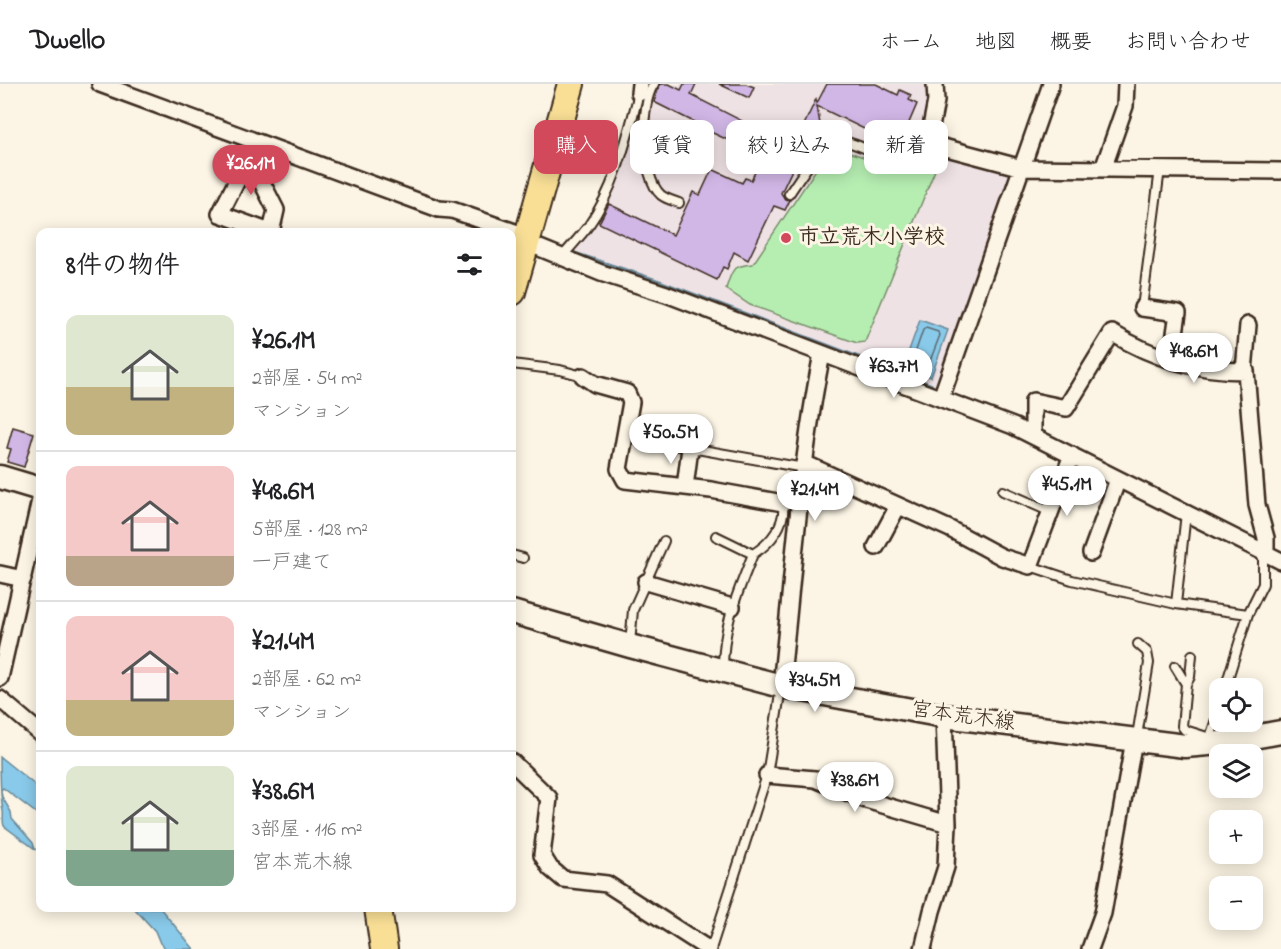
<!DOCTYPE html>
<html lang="ja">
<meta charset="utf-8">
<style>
:root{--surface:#fff;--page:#f2f2f2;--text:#202124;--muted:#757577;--line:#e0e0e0;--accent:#d1495b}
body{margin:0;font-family:"Indie Flower","Klee One",sans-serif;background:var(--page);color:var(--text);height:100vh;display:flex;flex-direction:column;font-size:22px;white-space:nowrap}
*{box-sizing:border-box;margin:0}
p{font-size:20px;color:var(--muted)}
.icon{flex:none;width:33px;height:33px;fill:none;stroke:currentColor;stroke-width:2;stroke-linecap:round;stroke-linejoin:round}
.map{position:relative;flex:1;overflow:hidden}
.drawer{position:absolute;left:36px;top:144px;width:480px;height:684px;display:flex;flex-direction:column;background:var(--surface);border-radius:12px;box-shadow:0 3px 15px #0003}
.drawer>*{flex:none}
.guide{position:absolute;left:534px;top:36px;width:570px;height:54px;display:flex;gap:12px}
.fabs{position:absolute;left:1209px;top:594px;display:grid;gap:12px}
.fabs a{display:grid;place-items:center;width:54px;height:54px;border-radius:12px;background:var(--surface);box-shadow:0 3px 15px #0003;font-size:30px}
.price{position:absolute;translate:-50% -51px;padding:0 14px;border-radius:21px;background:#fff;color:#222;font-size:20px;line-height:39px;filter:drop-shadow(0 2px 3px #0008)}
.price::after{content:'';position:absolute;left:50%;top:36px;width:18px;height:14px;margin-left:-9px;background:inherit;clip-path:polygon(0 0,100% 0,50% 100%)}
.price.active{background:var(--accent);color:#fff}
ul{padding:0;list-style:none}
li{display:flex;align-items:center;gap:18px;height:150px;padding:0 30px}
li+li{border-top:2px solid var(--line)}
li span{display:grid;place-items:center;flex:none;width:168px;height:120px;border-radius:12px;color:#555}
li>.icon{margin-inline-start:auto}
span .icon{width:72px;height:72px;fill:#fffc;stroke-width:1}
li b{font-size:26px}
h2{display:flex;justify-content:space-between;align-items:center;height:72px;padding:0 30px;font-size:26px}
.tag{padding:0 21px;border-radius:12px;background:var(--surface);box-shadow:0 3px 15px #0003;font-size:21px;line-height:54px}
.tag.active{background:var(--accent);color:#fff}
header{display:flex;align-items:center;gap:36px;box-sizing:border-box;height:84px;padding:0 30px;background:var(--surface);border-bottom:2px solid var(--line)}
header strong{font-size:28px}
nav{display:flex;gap:33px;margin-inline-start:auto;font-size:21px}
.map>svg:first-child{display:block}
</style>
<header>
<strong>Dwello</strong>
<nav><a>ホーム</a><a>地図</a><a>概要</a><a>お問い合わせ</a></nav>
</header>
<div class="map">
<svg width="1281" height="865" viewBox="0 0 1281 865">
<rect width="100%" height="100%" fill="#fcf5e5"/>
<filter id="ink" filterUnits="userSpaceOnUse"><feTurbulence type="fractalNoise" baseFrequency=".0167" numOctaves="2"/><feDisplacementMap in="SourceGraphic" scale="12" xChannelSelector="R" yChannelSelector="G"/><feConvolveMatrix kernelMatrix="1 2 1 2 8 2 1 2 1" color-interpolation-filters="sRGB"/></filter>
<g filter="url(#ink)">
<path fill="#efe2e5" d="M 644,0 L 929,0 L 928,28 L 920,64 L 1012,90 L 937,303 L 670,200 L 572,167 L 604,123 Z"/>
<path fill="#b6eeb2" stroke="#788c68" stroke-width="1.5" d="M 841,65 L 886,81 L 896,80 L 905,75 L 921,77 L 935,86 L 865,258 L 857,259 L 750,221 L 726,205 C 732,185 732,182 753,180 L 817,84 L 829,69 Z"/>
<path fill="#89c9e9" stroke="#6a8998" stroke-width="1.5" d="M 920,236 L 948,246 L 931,293 L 903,283 Z
M 0,673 L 40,705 L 40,732 L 3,704 L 1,706 L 2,713 L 11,728 L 12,735 L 33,759 L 35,765 L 4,742 C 2,737 4,732 3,727 C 0,710 0,691 0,673 Z
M 134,824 L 160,824 L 194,865 L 166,865 L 160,859 L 155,847 Z"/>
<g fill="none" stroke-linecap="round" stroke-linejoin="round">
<path stroke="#5a6a6f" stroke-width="1.5" d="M 926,244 L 938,248 L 940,251 L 928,282 L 926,284 L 913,280 L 912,278 L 923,246 Z"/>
<path stroke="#6a8998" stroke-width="4" d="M 573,169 L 661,198 L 931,301"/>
</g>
<path fill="#d1b7e6" stroke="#3b2a1e" stroke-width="1.5" d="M 660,0 L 669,0 L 681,6 L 684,0 L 696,0 L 691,11 L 801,67 L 781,109 L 785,115 L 790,116 L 785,126 L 774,122 L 748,176 L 734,168 L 727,185 L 723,183 L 717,196 L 599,139 L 609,120 L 673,151 L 693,108 L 700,111 L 712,85 L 742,99 L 745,94 L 751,96 L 763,72 L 704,45 L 704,43 L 654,18 Z
M 719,0 L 746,0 L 754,3 L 749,14 Z
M 827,0 L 876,0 L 898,11 L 900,6 L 911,11 L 909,16 L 917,20 L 899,62 L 817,22 L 821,46 L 820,51 L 798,54 L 816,15 L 817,19 Z
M 13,343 L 34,349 L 24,383 L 7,378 L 11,365 L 7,364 Z"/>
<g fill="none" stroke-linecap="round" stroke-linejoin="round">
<defs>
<path id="lane" d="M 654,0 C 639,21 641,94 661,111 C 666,115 674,117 679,119
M 789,110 C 798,97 820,61 834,57 C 846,54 875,69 887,74 L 894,73 L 929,55
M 562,173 C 571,162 581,152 589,141 C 616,103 627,53 639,9
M 1142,224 L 1160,85
M 512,280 L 560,286 L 583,292
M 663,359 L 804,384
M 1003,407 L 1051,428
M 716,452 L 753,470 C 771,459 786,440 783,419
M 512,471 L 523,474
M 1030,482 L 1072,496 L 1176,520 L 1248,530
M 1176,520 L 1186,429
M 630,560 L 633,526 L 664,457
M 1175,582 L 1186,600 L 1182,642 L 1185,646 L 1204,652
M 723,585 C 723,540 737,511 753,470
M 1186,600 L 1190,593 L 1192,571
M 1225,604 L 1248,530 L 1263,500 L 1263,468
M 1137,652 L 1149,579 L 1147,568 L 1138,560
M 1209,656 L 1220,624
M 711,865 L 767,691 L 781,604"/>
<path id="street" d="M 100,0 L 439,125 L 452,126 L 526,152
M 935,0 L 936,17 L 928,59 L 1022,84 L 1281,87
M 639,9 L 640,0
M 255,57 L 249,73 L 220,130 L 270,148
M 249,73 L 276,126 L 271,148
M 1103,85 L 1125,22 L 1126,0
M 525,158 L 601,189 L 666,210 L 1013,342 L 1281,477
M 1142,224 L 1178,229 L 1171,276
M 1244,287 L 1248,241
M 583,292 L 595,300 L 627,309 L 631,318 L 619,385 L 625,396 L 711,406 L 783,419 L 803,396
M 941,314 L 1051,0
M 1033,352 L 1033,317 L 1066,324 L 1112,249 C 1155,275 1196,287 1246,287 L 1257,421 L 1266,454 L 1266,470
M 804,379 L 950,445 L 1002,473 L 1030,482 L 1072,371
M 685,403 L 690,364
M 876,463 L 898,422
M 1091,469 L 1118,395
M 0,490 L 23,495
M 646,498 L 732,523
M 0,594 L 40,416
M 781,602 C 793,491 800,379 822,270
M 0,615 L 40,649
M 512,678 L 549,714 L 542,771 L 550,784 L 563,795 L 607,800 L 708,865
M 767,691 L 815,695 L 866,716 L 948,740
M 923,865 L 932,827 L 946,783 L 948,740 L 944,632
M 1090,865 L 1103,829 L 1134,656"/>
<path id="secondary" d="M 0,393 L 40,405
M 512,528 L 630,562 L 781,602 L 944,632 L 1185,662 L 1220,659 L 1281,648"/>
<path id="primary" d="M 512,208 L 571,0
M 378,824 L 384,865"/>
</defs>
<use href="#lane" stroke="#3b2a1e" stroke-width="12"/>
<use href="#street" stroke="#3b2a1e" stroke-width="20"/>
<use href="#secondary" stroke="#3b2a1e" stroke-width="27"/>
<use href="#primary" stroke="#3b2a1e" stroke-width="30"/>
<use href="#lane" stroke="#fcf5e5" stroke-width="8"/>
<use href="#street" stroke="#fcf5e5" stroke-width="15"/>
<use href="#secondary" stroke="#fcf5e5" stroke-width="22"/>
<use href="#primary" stroke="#f9df96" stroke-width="26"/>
</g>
</g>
<circle fill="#d1495b" stroke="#fcf5e5" stroke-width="2" cx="786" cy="154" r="6"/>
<g text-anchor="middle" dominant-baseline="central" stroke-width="6" stroke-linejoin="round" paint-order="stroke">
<g font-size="21" font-weight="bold" fill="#3b2a1e" stroke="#fcf5e5" text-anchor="start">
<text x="798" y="154">市立荒木小学校</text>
</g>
<g font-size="21" fill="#3b2a1e" stroke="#fcf5e5">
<text transform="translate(963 633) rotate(8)">宮本荒木線</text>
</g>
</g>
</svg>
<div class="fabs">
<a><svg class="icon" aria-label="locate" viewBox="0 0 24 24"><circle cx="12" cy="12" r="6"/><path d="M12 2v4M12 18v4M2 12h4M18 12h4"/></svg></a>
<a><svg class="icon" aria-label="layers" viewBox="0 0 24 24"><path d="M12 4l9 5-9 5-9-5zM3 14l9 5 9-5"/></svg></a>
<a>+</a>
<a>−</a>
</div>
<b class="price active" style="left:251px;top:112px">¥26.1M</b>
<b class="price" style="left:1194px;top:300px">¥48.6M</b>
<b class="price" style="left:894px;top:315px">¥63.7M</b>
<b class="price" style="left:671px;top:381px">¥50.5M</b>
<b class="price" style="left:1067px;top:433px">¥45.1M</b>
<b class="price" style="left:815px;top:438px">¥21.4M</b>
<b class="price" style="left:815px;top:629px">¥34.5M</b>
<b class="price" style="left:855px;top:729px">¥38.6M</b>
<div class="guide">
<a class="tag active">購入</a>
<a class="tag">賃貸</a>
<a class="tag">絞り込み</a>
<a class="tag">新着</a>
</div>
<section class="drawer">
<h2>8件の物件<svg class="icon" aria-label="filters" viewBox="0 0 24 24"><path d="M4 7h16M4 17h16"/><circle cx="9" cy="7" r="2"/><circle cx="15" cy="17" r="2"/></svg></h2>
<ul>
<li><span style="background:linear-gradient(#dfe7d0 60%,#c2b280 0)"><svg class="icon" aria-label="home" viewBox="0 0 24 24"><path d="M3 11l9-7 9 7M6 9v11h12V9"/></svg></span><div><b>¥26.1M</b><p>2部屋 · 54 m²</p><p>マンション</p></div></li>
<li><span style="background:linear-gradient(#f6c9c9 75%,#b9a48a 0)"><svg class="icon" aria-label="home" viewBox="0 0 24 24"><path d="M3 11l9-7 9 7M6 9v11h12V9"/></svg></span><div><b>¥48.6M</b><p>5部屋 · 128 m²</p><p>一戸建て</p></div></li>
<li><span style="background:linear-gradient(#f6c9c9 70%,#c2b280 0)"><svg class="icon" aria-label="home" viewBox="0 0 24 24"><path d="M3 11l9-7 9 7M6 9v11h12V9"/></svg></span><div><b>¥21.4M</b><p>2部屋 · 62 m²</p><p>マンション</p></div></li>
<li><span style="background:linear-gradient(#dfe7d0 70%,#7fa58c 0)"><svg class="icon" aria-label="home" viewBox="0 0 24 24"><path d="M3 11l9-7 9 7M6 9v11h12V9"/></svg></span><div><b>¥38.6M</b><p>3部屋 · 116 m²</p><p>宮本荒木線</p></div></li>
</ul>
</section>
</div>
